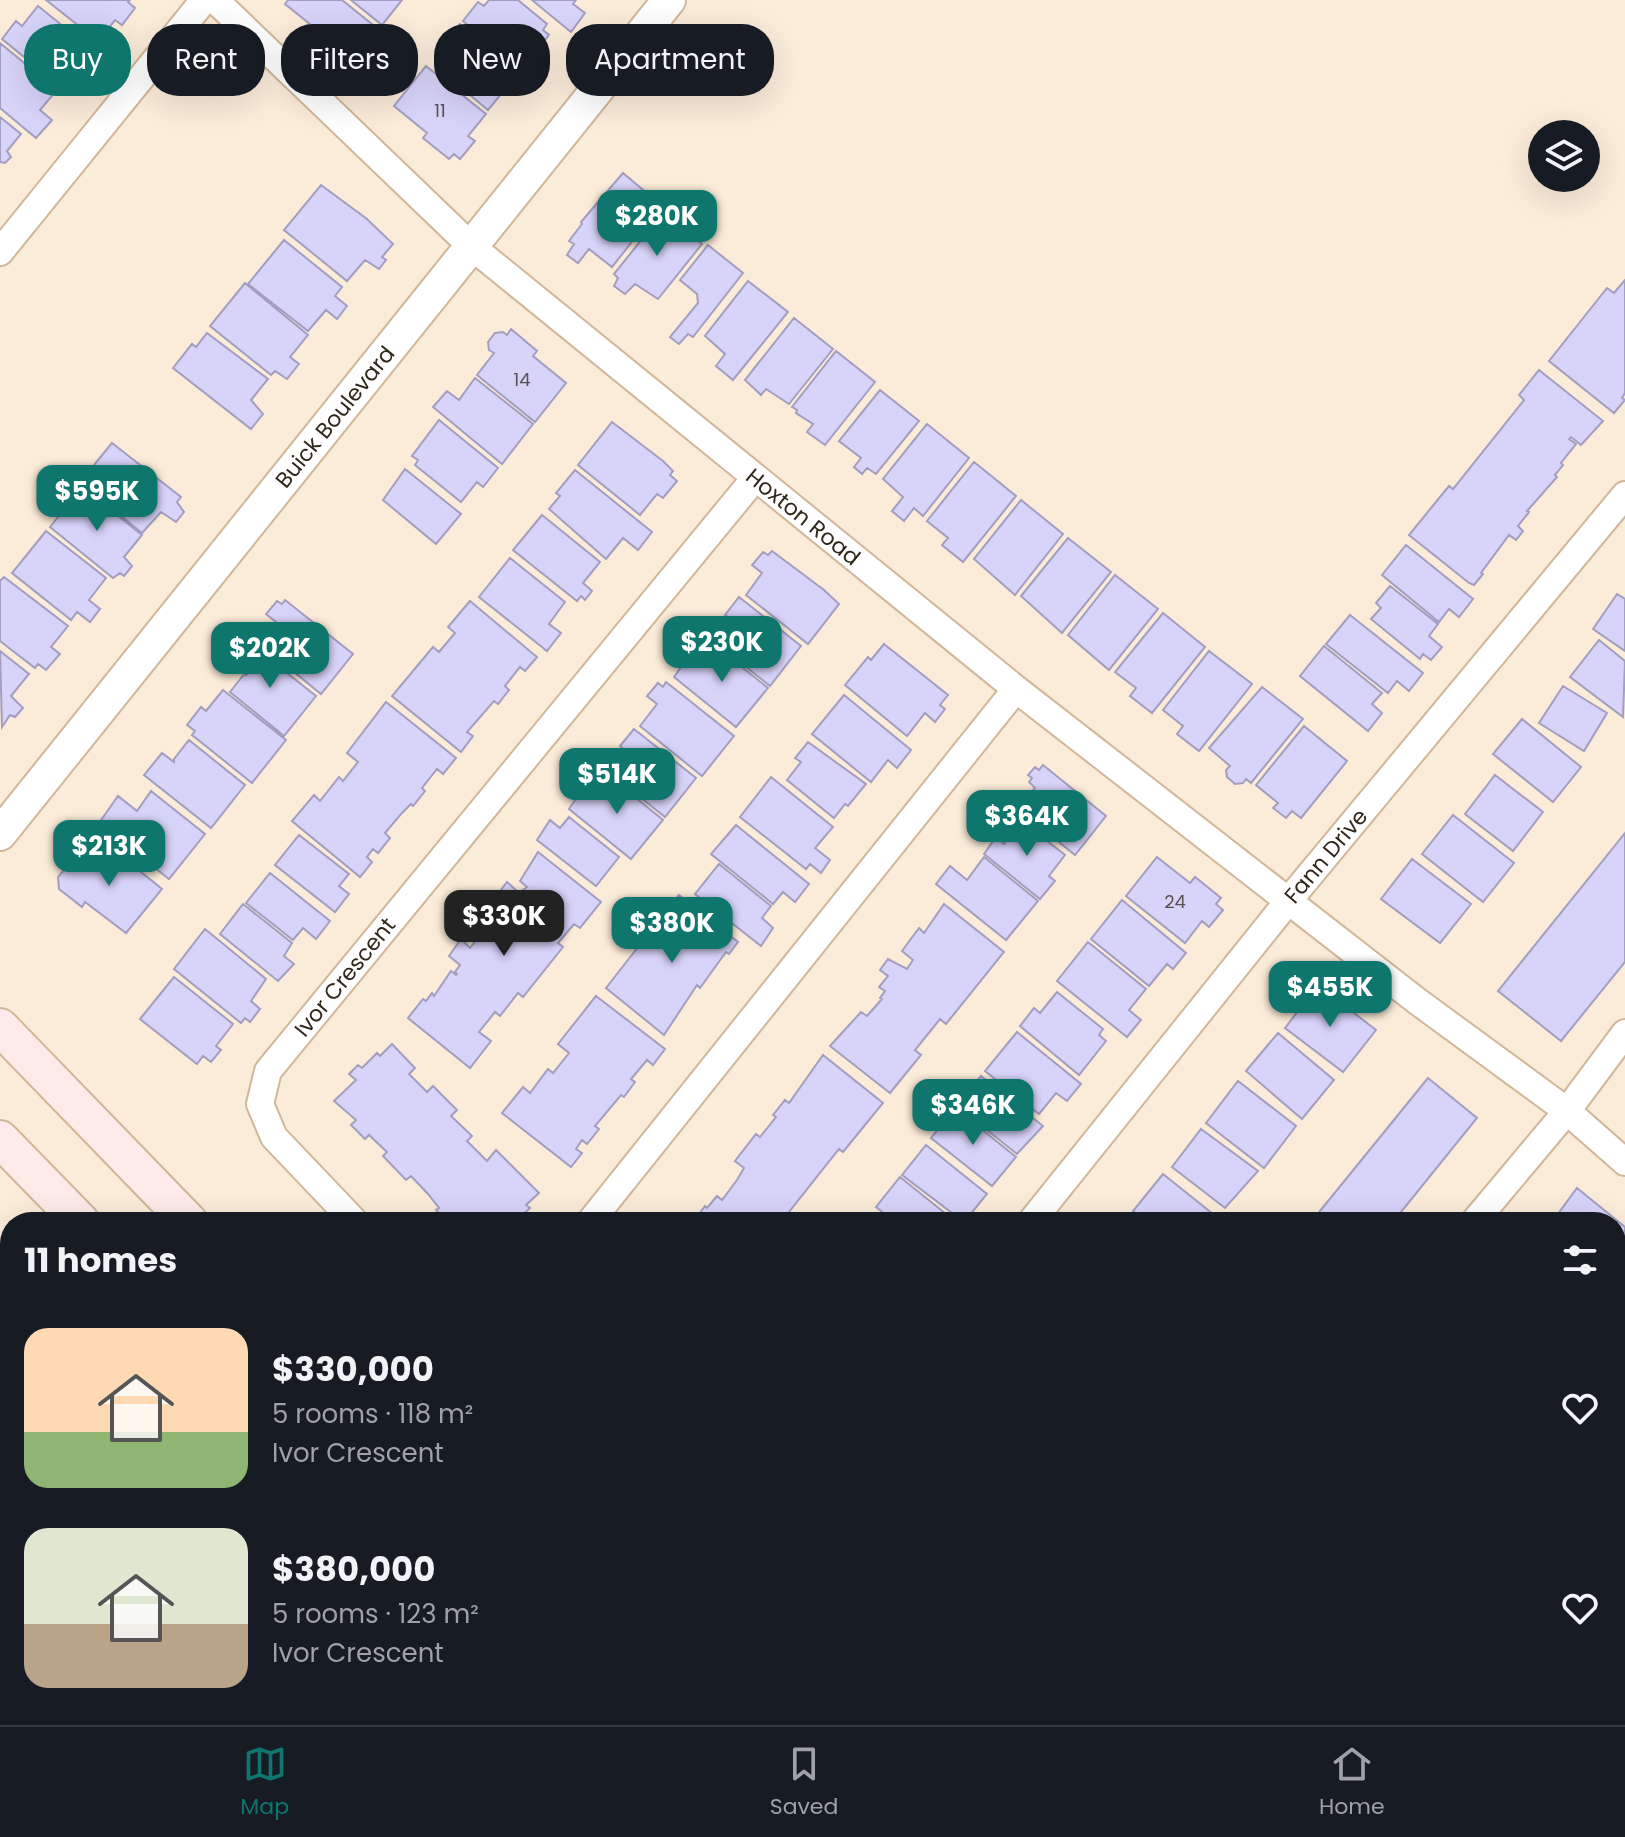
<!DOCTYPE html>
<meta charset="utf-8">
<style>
:root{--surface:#171b24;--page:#242831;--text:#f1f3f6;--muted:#9ea1a6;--line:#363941;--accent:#0f766e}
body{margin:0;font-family:Poppins,sans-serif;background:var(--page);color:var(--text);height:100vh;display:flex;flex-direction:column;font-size:30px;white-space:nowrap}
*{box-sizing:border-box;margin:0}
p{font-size:26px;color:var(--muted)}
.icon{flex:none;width:44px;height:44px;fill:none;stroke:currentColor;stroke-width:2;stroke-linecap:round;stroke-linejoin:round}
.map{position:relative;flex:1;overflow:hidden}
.panel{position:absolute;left:0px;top:1212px;width:1626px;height:514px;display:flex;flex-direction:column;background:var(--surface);border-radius:32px 32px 0 0;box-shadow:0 8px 32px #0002}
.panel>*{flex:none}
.guide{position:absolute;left:24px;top:24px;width:800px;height:72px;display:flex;gap:16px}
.fabs{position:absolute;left:1528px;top:120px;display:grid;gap:16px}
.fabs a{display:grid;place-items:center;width:72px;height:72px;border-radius:50%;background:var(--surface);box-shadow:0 8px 32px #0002;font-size:40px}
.price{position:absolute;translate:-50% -68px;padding:0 18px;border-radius:16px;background:var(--accent);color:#fff;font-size:26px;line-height:52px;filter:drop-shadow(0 2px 4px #0008)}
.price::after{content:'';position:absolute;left:50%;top:48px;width:24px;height:18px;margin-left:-12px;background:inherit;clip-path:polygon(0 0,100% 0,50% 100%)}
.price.current{background:#222;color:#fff}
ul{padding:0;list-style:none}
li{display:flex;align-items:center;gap:24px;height:200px;padding:0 24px}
li span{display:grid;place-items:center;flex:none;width:224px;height:160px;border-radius:24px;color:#555}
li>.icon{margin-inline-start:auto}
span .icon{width:96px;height:96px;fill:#fffc;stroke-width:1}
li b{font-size:34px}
h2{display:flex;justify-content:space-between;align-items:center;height:96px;padding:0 24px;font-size:34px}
.chip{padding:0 28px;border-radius:32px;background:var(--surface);box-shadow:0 8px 32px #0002;font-size:28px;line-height:72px}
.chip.current{background:var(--accent);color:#fff}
.tabs{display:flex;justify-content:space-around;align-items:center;height:112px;border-top:2px solid var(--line);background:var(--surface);font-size:22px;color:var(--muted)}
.tabs a{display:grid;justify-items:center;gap:4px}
.tabs .current{color:var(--accent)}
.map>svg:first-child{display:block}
</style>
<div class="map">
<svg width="1625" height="1725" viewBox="0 0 1625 1725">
<rect width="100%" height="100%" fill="#fbebd9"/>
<path fill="#d8d3f9" stroke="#a39ec0" stroke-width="2" d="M 46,0 L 130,0 L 128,2 L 135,8 L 122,25 L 115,20 L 98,41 Z
M 288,0 L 342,0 L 373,25 L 349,55 L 323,39 L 321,42 L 306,31 L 311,25 L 285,4 Z
M 351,0 L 402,0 L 382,25 Z
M 489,0 L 518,0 L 547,24 L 543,30 L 549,35 L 522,69 L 463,21 L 478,2 L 484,6 Z
M 532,0 L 576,0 L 573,4 L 585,13 L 571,32 Z
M 38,6 L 84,43 L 81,49 L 87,54 L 61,87 L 2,39 L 16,21 L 22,26 Z
M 460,24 L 520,71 L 488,110 L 435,66 L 452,46 L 446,41 Z
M 0,43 L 57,90 L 40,110 L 52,120 L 36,138 L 0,108 Z
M 426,66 L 486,114 L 468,136 L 475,141 L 460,159 L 454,154 L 449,159 L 423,138 L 427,133 L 394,106 Z
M 0,117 L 21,134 L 7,151 L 11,157 L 5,163 L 0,162 Z
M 623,173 L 661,205 L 612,267 L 589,249 L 578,263 L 567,255 L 574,244 L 569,241 L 582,224 L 581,222 Z
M 321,185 L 367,219 L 393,244 L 382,257 L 386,260 L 379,269 L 365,260 L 347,281 L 284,230 Z
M 663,213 L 702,244 L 658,299 L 635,284 L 625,294 L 614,286 L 618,278 L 614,274 Z
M 284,240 L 342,287 L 335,296 L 347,306 L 337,319 L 326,310 L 308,331 L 248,284 Z
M 708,245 L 743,273 L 693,337 L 688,334 L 679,344 L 670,337 L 698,303 L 697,294 L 680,280 Z
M 1625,280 L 1625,393 L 1622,398 L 1625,400 L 1614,413 L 1549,361 L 1607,288 L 1614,293 Z
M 748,281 L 788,312 L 733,380 L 716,366 L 725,354 L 705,336 Z
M 245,283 L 308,335 L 290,357 L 299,364 L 287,379 L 275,371 L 271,375 L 210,326 Z
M 794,318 L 833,349 L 789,404 L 766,389 L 761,395 L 745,380 Z
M 511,329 L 537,351 L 533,356 L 566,383 L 535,422 L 477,375 L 494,353 L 489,350 L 488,342 L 495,333 L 503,332 L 507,335 Z
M 207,333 L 268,379 L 251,400 L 263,414 L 251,429 L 173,368 L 192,344 L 196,347 Z
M 836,351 L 875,382 L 825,445 L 807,432 L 813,424 L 796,413 L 797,410 L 792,407 Z
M 1539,370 L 1603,421 L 1581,445 L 1571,437 L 1569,439 L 1576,444 L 1561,463 L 1563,465 L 1555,475 L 1557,477 L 1527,511 L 1529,512 L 1518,526 L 1523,531 L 1516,540 L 1509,535 L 1481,573 L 1483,574 L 1474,585 L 1469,583 L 1409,535 L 1449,486 L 1453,489 L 1524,400 L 1519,395 Z
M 475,378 L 533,424 L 502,464 L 433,407 L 447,391 L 459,400 Z
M 880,390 L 919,421 L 876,474 L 867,468 L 862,474 L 854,467 L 861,458 L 839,441 Z
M 439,420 L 498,468 L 483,487 L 477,482 L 461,502 L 415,465 L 418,460 L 412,456 Z
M 612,422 L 663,461 L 673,471 L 670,475 L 677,481 L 663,498 L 657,494 L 640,515 L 578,465 Z
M 927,424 L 969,458 L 923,516 L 914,508 L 904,521 L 892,511 L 903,497 L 883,479 Z
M 112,443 L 181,497 L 177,502 L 184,512 L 176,522 L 161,512 L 142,533 L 80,482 Z
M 974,462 L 1016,496 L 963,562 L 942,545 L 948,538 L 927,521 Z
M 405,469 L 461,514 L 436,544 L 383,500 Z
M 575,470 L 652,532 L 638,550 L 623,538 L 606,559 L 549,509 L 560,496 L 556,493 Z
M 82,487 L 142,535 L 124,557 L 132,566 L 124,576 L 120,573 L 113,578 L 50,527 Z
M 1021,500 L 1063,534 L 1015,595 L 974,559 Z
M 542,515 L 600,562 L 583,583 L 592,591 L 585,600 L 581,596 L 577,601 L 513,550 Z
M 46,531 L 106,578 L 89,600 L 100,609 L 90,622 L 77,612 L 71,620 L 12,573 Z
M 1068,538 L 1111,572 L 1062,633 L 1021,596 Z
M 1406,545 L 1473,599 L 1459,617 L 1449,609 L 1439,622 L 1382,575 Z
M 772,551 L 824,590 L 839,604 L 808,644 L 746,595 L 762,573 L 752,565 L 763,552 L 768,555 Z
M 510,558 L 565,602 L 549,624 L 561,633 L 547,651 L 479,597 Z
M 1115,575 L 1158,609 L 1109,670 L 1068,635 Z
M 4,577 L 68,626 L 51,647 L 60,654 L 46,670 L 38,664 L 35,668 L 0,641 L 0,581 Z
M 1390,586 L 1438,624 L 1429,636 L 1442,647 L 1431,660 L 1423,654 L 1420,659 L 1371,619 L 1381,608 L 1376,603 Z
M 1617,594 L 1625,599 L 1625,651 L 1593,629 Z
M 739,597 L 801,646 L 770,686 L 715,642 L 730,619 L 725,615 Z
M 285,600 L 353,654 L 321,694 L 260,644 L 276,622 L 266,614 L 277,601 L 282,604 Z
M 470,601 L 537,657 L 525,671 L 520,667 L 505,686 L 509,690 L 498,704 L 494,701 L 467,732 L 473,736 L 461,752 L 392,696 L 433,647 L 439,652 L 455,633 L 448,627 Z
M 1163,613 L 1205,647 L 1152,713 L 1130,696 L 1136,688 L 1115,672 Z
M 1350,615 L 1423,673 L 1409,691 L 1397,681 L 1388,693 L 1326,644 Z
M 245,640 L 316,696 L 284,736 L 230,692 L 245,673 L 246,675 L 249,672 L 231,658 Z
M 1599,640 L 1625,661 L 1623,717 L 1570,677 Z
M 713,644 L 768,688 L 736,727 L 674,677 L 687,659 L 694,664 Z
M 884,644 L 948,695 L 940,705 L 945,709 L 935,722 L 925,713 L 907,736 L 845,685 L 868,657 L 871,660 Z
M 1324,646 L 1382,693 L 1372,704 L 1382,713 L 1368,731 L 1300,676 Z
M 0,651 L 29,674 L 11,696 L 23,708 L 15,717 L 10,715 L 2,727 Z
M 1209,651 L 1252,684 L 1199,751 L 1177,734 L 1183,726 L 1163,710 Z
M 666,682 L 734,736 L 702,776 L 640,726 L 657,704 L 647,696 L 658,683 L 663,687 Z
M 1563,686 L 1607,713 L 1584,751 L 1539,723 Z
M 1262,687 L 1303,719 L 1251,783 L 1246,779 L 1243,783 L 1235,784 L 1227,777 L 1226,770 L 1230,766 L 1209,748 Z
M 223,690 L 286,740 L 252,783 L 192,735 L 195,731 L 187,725 L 201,707 L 206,711 Z
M 844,695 L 911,750 L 897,768 L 888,760 L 871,782 L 812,734 Z
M 386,702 L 456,758 L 443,774 L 437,769 L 422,788 L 425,791 L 413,806 L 411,804 L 401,814 L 385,833 L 390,838 L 378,853 L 373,849 L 367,857 L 372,862 L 360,877 L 292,821 L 314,795 L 320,801 L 339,777 L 343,781 L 358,762 L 347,753 Z
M 1522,719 L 1581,767 L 1553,802 L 1493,754 Z
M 1304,726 L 1347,761 L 1301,818 L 1292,811 L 1286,818 L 1273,808 L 1278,803 L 1256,785 Z
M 634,729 L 696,778 L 665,817 L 610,773 L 625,751 L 620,746 Z
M 189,740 L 245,785 L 211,828 L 144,775 L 162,753 L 174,762 L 174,759 Z
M 808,742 L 866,784 L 848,806 L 845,804 L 834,818 L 787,780 L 801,762 L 795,758 Z
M 1043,765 L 1106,816 L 1075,855 L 1022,812 L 1033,798 L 1029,795 L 1035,788 L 1029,782 L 1032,778 L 1028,775 L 1035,767 L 1039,770 Z
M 608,775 L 663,820 L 631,859 L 569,809 L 582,790 L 588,795 Z
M 1495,775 L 1543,812 L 1513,851 L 1465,814 Z
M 771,777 L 833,827 L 815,848 L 830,860 L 821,873 L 810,864 L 806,869 L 740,817 Z
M 151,791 L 205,834 L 169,879 L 99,823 L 118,796 L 137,811 Z
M 1453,815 L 1514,863 L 1483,902 L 1422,854 Z
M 569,817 L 619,857 L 596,886 L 537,840 L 550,820 L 560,828 Z
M 1019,819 L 1065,855 L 1049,876 L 1055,881 L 1040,899 L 984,854 L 996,837 L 1004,844 L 1008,839 L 1005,836 Z
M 736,825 L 809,884 L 795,902 L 783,892 L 773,904 L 711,854 Z
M 1625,833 L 1625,962 L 1561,1041 L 1498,991 Z
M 299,835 L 349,874 L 339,886 L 349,894 L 335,912 L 275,865 Z
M 110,847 L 162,889 L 126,933 L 85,902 L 82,907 L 59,889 L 58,877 L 78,853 L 96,868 Z
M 538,852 L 601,902 L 580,928 L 574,924 L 558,943 L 563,947 L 523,997 L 518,993 L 500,1016 L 495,1012 L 479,1032 L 491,1041 L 470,1068 L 408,1018 L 423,999 L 426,1001 L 432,993 L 434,996 L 451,971 L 456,975 L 457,974 L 455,972 L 460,965 L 449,956 L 461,939 L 470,948 L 497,913 L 503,906 L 495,898 L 507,882 L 519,893 L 527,887 L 520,881 Z
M 984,857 L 1038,901 L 1006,940 L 936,884 L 950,866 L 967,880 Z
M 1157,857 L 1190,883 L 1195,877 L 1221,898 L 1216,904 L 1223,910 L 1209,927 L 1202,921 L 1185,943 L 1126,896 Z
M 1412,859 L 1471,904 L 1440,943 L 1381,899 Z
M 719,864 L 771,906 L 762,918 L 773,928 L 761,946 L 695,894 Z
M 270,873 L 330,921 L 316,939 L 303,928 L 293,940 L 246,903 Z
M 679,895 L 738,942 L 729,954 L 726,952 L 700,988 L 697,985 L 664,1035 L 606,988 L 642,942 L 649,947 L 668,924 L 661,918 Z
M 1122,900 L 1186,953 L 1173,969 L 1167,964 L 1149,986 L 1091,939 Z
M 243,904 L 292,943 L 284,956 L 294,964 L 278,981 L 220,934 Z
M 944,904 L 1004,952 L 946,1024 L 940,1019 L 915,1050 L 921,1055 L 890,1093 L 830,1046 L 861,1012 L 867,1016 L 882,999 L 880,998 L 885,991 L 879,987 L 888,976 L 880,970 L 888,959 L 907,969 L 913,960 L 902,951 L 919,928 L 924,933 Z
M 205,929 L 266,979 L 251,1001 L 260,1009 L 250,1022 L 245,1018 L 241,1023 L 174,969 Z
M 1088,942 L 1146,989 L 1129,1010 L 1141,1020 L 1127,1037 L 1057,981 Z
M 174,977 L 233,1024 L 216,1046 L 221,1050 L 211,1062 L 203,1056 L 197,1064 L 140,1019 Z
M 1318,985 L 1376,1030 L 1343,1072 L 1285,1028 Z
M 1057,992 L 1103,1029 L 1099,1035 L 1106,1041 L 1079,1075 L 1020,1026 L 1034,1008 L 1040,1013 Z
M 596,996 L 665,1049 L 653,1065 L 647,1060 L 631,1079 L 635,1082 L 624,1097 L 621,1095 L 595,1126 L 599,1129 L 587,1144 L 582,1140 L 576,1149 L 582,1153 L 571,1167 L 502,1113 L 523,1087 L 530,1093 L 548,1069 L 553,1073 L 569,1053 L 558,1044 Z
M 1017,1032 L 1081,1084 L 1067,1101 L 1056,1093 L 1039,1114 L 985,1071 Z
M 1278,1033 L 1334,1080 L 1302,1119 L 1246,1071 Z
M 392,1044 L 415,1068 L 409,1074 L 427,1092 L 433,1086 L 457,1110 L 451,1116 L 472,1136 L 467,1141 L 487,1161 L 496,1150 L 539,1193 L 526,1205 L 530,1208 L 517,1220 L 519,1222 L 455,1222 L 452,1219 L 448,1222 L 436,1210 L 439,1208 L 428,1194 L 411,1176 L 406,1180 L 383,1156 L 387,1152 L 369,1135 L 365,1139 L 351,1125 L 356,1120 L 334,1101 L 356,1080 L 349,1074 L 358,1065 L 362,1068 L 377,1053 L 380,1056 Z
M 823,1055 L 883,1103 L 843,1152 L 839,1149 L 781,1222 L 693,1222 L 705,1206 L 707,1208 L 717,1196 L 722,1200 L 737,1180 L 744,1168 L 735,1161 L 756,1134 L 760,1137 L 776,1117 L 773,1115 L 785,1100 L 789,1103 Z
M 981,1076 L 1043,1126 L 1017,1154 L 957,1106 Z
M 1428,1078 L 1477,1118 L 1393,1222 L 1311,1222 Z
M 1238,1081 L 1296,1126 L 1264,1168 L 1206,1123 Z
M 955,1108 L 1016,1157 L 992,1186 L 931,1138 Z
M 1201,1129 L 1258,1171 L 1225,1208 L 1172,1167 Z
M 926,1145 L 987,1194 L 964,1222 L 902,1175 Z
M 1163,1174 L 1223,1222 L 1148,1222 L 1133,1211 Z
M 900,1177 L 956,1222 L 895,1222 L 876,1207 Z
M 1577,1188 L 1625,1227 L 1625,1290 L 1616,1301 L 1616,1222 L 1552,1222 Z
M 1619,1485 L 1625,1489 L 1625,1617 L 1616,1627 L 1616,1488 Z
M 915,1716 L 1009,1716 L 1002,1725 L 907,1725 Z
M 1158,1716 L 1254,1716 L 1266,1725 L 1151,1725 Z
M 1429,1716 L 1546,1716 L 1538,1725 L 1422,1725 Z"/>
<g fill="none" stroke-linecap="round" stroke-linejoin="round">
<defs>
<path id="minor" d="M 215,0 L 471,246 L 1016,689 L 1417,1001 L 1567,1111 L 1625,1162
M 0,252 L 204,0
M 355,1222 L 274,1137 L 260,1104 L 268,1071 L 755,478
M 590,1222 L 1016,689
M 1031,1222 L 1289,900 L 1625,495
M 1474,1222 L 1567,1111 L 1625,1033
M 1616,1372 L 1625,1361
M 1616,1701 L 1625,1690
M 1066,1725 L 1073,1716
M 1335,1725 L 1342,1716
M 1597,1725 L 1604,1716"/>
<path id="tertiary" d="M 0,834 L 669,0"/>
<path id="secondary" d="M 0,1027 L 189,1222
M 0,1139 L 81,1222
M 567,1716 L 576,1725
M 672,1716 L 681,1725"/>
</defs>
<use href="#minor" stroke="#d0b79a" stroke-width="30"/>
<use href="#tertiary" stroke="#d0b79a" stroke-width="36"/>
<use href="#secondary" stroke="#d0b79a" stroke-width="40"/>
<use href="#minor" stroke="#fff" stroke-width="26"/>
<use href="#tertiary" stroke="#fff" stroke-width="32"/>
<use href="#secondary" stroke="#fcebe8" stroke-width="36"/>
</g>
<g text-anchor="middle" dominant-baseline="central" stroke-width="6" stroke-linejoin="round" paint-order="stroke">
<g font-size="18" fill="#5a5252">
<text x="440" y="110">11</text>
<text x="522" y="379">14</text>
<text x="1175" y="901">24</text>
</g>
<g font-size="22" fill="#30271b" stroke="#fff">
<text transform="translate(335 417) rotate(-51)">Buick Boulevard</text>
<text transform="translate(803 517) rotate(39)">Hoxton Road</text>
<text transform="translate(1326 856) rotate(-50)">Fann Drive</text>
<text transform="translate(345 977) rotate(-51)">Ivor Crescent</text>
</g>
</g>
</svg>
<div class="fabs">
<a><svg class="icon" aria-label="layers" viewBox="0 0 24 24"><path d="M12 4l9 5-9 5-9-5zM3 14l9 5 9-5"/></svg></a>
</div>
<b class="price" style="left:657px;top:258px">$280K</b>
<b class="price" style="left:97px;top:533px">$595K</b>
<b class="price" style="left:722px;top:684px">$230K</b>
<b class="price" style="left:270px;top:690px">$202K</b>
<b class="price" style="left:617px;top:816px">$514K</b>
<b class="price" style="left:1027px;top:858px">$364K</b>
<b class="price" style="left:109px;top:888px">$213K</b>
<b class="price current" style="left:504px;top:958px">$330K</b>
<b class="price" style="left:672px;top:965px">$380K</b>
<b class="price" style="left:1330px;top:1029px">$455K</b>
<b class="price" style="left:973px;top:1147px">$346K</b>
<div class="guide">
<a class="chip current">Buy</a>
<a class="chip">Rent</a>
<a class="chip">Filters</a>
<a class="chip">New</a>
<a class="chip">Apartment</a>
</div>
<section class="panel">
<h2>11 homes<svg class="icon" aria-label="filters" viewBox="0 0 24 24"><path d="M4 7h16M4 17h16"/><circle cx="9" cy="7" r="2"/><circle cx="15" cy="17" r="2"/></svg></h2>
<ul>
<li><span style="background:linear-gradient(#ffd9b3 65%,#8fb573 0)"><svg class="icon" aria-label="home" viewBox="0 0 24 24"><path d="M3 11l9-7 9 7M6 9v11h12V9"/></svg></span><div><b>$330,000</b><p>5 rooms · 118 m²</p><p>Ivor Crescent</p></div><svg class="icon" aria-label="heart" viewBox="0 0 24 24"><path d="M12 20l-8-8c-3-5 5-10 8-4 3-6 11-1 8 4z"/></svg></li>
<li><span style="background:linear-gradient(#dfe7d0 60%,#b9a48a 0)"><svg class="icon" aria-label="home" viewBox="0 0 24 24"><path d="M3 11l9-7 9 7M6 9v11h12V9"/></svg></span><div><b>$380,000</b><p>5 rooms · 123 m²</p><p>Ivor Crescent</p></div><svg class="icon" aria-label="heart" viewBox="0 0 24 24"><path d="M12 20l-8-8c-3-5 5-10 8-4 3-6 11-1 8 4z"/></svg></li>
</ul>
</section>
</div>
<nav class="tabs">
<a class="current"><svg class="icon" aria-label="map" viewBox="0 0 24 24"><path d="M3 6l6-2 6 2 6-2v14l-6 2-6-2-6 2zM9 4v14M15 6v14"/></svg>Map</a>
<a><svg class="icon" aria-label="saved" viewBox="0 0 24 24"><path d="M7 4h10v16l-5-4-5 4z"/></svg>Saved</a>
<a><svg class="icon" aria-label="home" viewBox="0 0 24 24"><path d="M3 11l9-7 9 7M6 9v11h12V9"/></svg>Home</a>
</nav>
